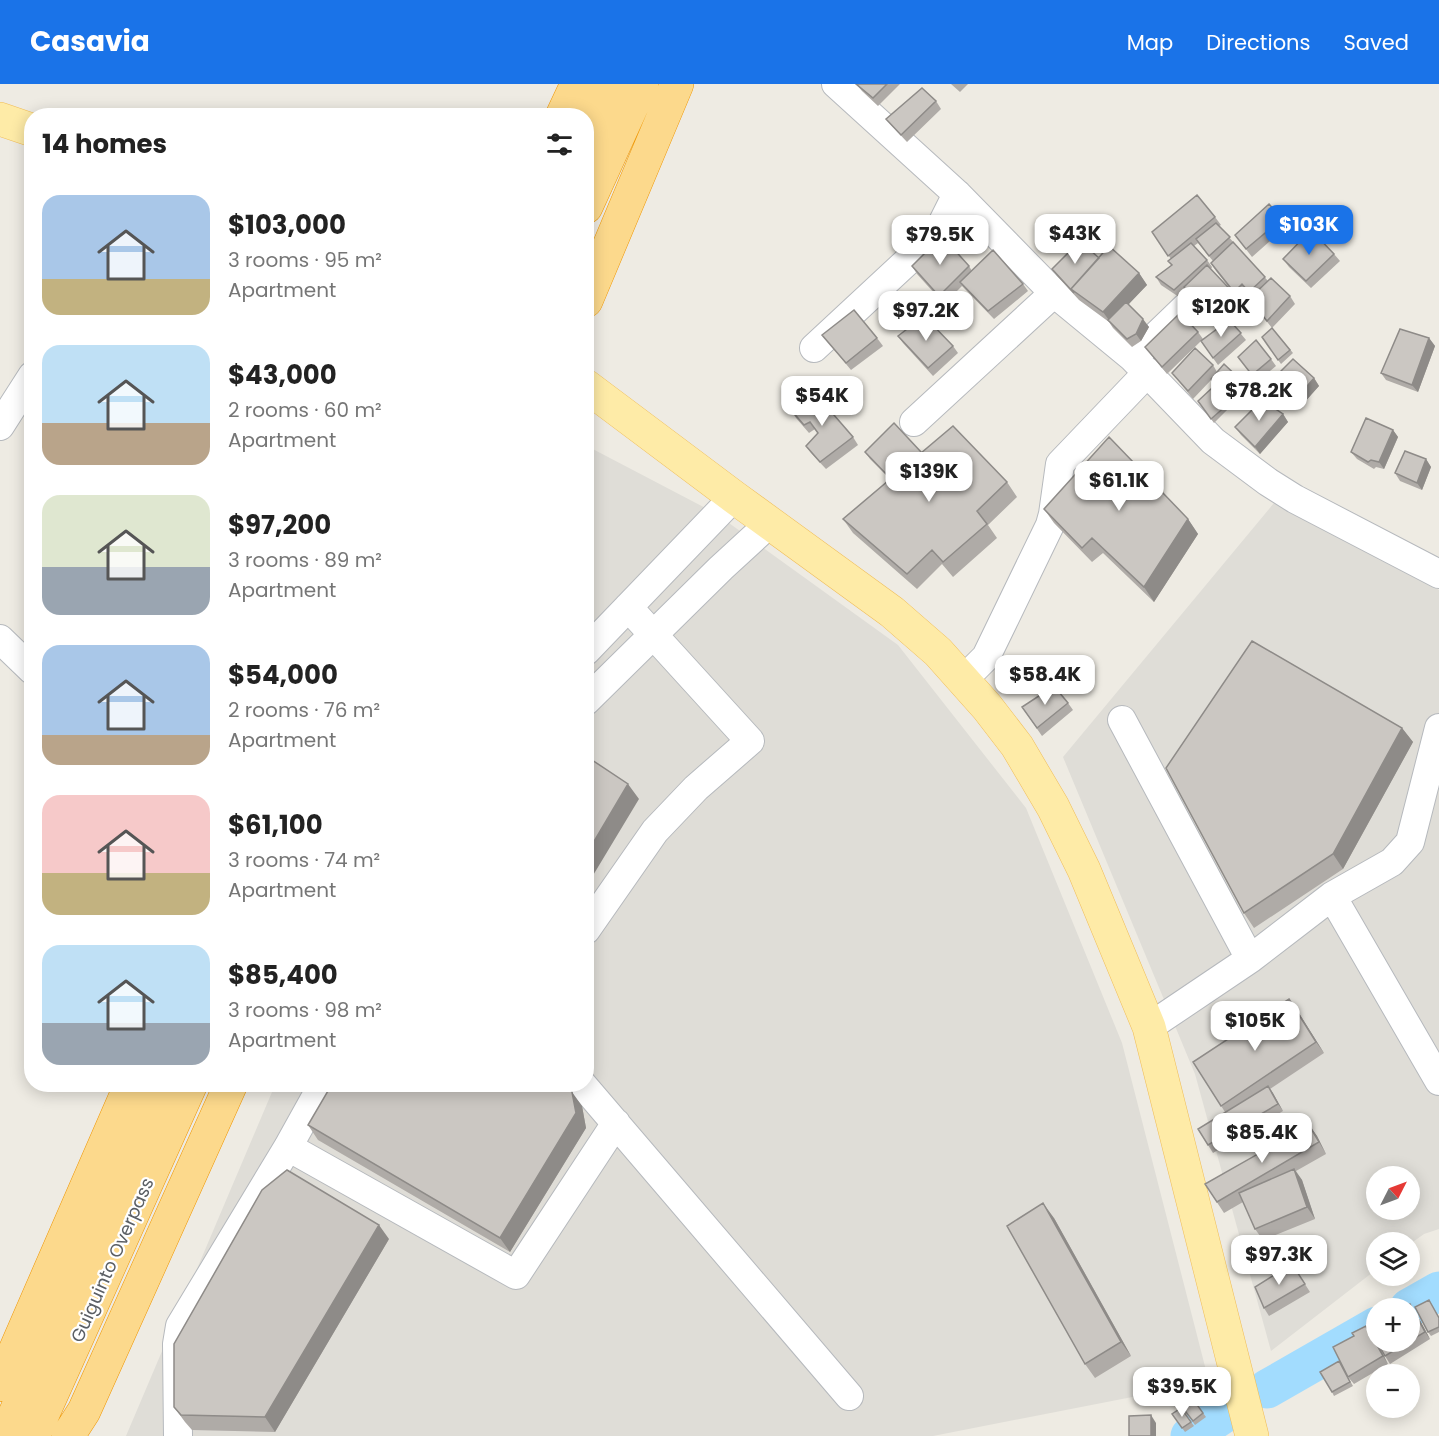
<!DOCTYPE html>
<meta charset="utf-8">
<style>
:root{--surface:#fff;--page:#f2f2f2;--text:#222;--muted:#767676;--accent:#1a73e8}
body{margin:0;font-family:Poppins,sans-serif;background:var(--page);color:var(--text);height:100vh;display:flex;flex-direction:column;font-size:22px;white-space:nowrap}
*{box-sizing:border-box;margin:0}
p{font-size:20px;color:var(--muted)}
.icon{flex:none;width:33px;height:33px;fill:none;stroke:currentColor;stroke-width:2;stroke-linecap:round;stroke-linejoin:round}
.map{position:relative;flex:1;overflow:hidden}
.sheet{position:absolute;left:24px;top:24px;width:570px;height:984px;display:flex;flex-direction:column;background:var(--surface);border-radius:24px;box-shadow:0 3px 15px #0003}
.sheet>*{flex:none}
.needle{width:39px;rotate:48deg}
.buttons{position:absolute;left:1366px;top:1082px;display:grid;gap:12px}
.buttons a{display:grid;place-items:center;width:54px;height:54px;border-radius:50%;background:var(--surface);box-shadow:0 3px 15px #0003;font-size:30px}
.price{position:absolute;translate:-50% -51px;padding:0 14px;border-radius:12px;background:#fff;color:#222;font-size:20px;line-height:39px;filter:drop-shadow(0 2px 3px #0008)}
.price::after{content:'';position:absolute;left:50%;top:36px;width:18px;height:14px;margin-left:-9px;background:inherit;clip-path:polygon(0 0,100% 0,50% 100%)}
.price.on{background:var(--accent);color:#fff}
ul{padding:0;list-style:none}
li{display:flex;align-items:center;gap:18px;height:150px;padding:0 18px}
li span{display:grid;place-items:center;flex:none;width:168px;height:120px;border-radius:18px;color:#555}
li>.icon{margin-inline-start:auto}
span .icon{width:72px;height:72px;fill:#fffc;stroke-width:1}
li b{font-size:26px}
h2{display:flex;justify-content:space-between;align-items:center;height:72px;padding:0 18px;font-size:26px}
header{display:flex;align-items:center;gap:36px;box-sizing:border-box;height:84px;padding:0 30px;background:var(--accent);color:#fff}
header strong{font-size:28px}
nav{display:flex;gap:33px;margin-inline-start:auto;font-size:21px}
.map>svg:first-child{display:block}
</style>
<header>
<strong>Casavia</strong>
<nav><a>Map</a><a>Directions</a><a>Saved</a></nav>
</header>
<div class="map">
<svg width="1439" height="1352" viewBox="0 0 1439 1352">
<rect width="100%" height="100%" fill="#eeebe3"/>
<path fill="#dfddd7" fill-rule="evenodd" d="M 587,362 L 715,429 L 898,561 L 1026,724 L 1122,959 L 1209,1298 L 933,1352 L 126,1352 L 275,1001 L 586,1000 Z
M 1279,413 L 1439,506 L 1439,1145 L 1424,1150 L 1410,1160 L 1410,1158 L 1377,1158 L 1377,1185 L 1271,1267 L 1195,990 L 1063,673 ZM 1377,1092 L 1410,1092 L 1410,1125 L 1377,1125 Z"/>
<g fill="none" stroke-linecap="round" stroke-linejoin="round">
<path stroke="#a2dcfe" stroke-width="39" d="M 1409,1224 L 1439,1207
M 1267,1305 L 1377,1242
M 1190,1352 L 1234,1323"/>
<defs>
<path id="minor" d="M 836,0 L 957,110 L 1054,209 L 1133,274 L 1213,357 L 1268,398 L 1295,415 L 1439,490
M 814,264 L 926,160 L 939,146 L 957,110
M 1133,274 L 1186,223
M 914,338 L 1054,209
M 0,342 L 32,292
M 0,555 L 32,586
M 586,567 L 734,413
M 963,596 L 986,573 L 1050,441 L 1053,430 L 1060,380 L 1148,288
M 586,617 L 721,484 L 770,439
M 1122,636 L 1250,875
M 1332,812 L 1439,997
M 586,846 L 655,747 L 696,704 L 750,657 L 628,523
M 1149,943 L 1250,875 L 1332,812 L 1392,778 L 1410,758 L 1439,644
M 582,1000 L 849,1312
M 288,1063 L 516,1191 L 616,1039
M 178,1352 L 177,1260 L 180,1242 L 288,1063 L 323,1000"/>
<path id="major" d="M 0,35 L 32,46
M 586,302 L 734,413 L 892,528 L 938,568 L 987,623 L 1017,662 L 1053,723 L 1084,786 L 1149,943 L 1252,1352"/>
<path id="highway" d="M 562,32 L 577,0
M 586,52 L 610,0
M 586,123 L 642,0
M 586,217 L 677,0
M 0,1301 L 131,1000
M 5,1352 L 162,1000
M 33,1352 L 191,1000
M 68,1352 L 84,1327 L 231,1000"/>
</defs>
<use href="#minor" stroke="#b6b9bd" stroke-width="30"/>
<use href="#major" stroke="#f0bd59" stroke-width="34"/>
<use href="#highway" stroke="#ef9602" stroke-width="34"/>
<use href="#minor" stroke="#fff" stroke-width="28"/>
<use href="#major" stroke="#feeba7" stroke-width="33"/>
<use href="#highway" stroke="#fcd98c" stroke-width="33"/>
</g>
<path fill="#afaba7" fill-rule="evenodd" d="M 856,0 L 900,0 L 878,22 L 862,7 Z
M 951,0 L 968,0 L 960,8 Z
M 936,17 L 941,25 L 907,58 L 892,42 L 886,35 Z
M 1215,133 L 1221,141 L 1219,142 L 1268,197 L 1290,212 L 1295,220 L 1272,244 L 1293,269 L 1281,280 L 1262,253 L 1272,244 L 1249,215 L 1252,213 L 1247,208 L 1239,215 L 1247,225 L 1232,239 L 1246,256 L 1218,281 L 1201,257 L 1167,290 L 1145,263 L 1198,248 L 1203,255 L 1217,245 L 1186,207 L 1179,213 L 1161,201 L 1156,193 L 1172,181 L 1171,175 L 1152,148 ZM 1198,159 L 1213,177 L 1211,179 L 1216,187 L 1236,212 L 1211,185 L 1212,183 L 1207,176 L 1194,162 Z
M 1282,135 L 1287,142 L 1252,173 L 1235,151 Z
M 1334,170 L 1340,177 L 1311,204 L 1289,183 L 1283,175 Z
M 1099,174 L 1139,189 L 1147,201 L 1128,220 L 1149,243 L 1141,257 L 1132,263 L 1113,244 L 1109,238 L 1079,216 L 1057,192 L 1052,185 Z
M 912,182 L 969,182 L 972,187 L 1023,200 L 1028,207 L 994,235 L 962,202 L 944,220 L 917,190 Z
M 822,251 L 877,254 L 883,262 L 851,286 Z
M 898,252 L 953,262 L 958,269 L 933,292 L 903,259 Z
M 1429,254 L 1435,262 L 1418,308 L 1386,296 L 1381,289 Z
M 1238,273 L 1271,275 L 1276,282 L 1257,298 Z
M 1213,281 L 1217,288 L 1246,301 L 1251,309 L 1246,324 L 1234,324 L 1212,295 L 1193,315 L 1172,289 Z
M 1314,294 L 1319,302 L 1302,321 L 1290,323 L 1275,306 L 1270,298 Z
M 1198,317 L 1227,321 L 1229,324 L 1214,339 Z
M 791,326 L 853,353 L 858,361 L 826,385 L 811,369 L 806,362 L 818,349 L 815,345 L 809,349 L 796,334 Z
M 1283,330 L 1288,338 L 1260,370 L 1241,351 L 1235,343 Z
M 894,339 L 921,369 L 1007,398 L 1017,413 L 988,441 L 997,454 L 953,493 L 942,480 L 917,505 L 853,449 L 843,435 L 890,395 L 870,375 L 865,368 Z
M 1393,346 L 1398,353 L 1384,385 L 1376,383 L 1374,385 L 1357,375 L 1351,368 Z
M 1426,375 L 1431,383 L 1422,406 L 1400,397 L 1395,389 Z
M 1044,425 L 1188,435 L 1198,450 L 1154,518 L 1103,469 L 1092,478 L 1054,439 Z
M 1068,619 L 1073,626 L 1042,652 L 1022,623 Z
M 1402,644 L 1413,658 L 1343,785 L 1254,844 L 1244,829 Z
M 1297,926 L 1324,969 L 1270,1005 L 1283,1027 L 1213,1069 L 1208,1061 L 1225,1028 L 1193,978 Z
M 582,1022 L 586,1044 L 510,1168 L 318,1056 L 308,1041 Z
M 1309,1041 L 1317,1052 L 1326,1070 L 1296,1087 L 1302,1096 L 1315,1135 L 1263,1156 L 1255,1145 L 1243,1118 L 1224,1129 L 1205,1100 Z
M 1054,1134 L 1131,1272 L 1095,1294 L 1085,1280 Z
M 389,1155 L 275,1348 L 192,1346 L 185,1338 L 174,1323 Z
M 1292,1180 L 1310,1208 L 1269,1232 L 1264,1224 Z
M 1429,1216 L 1439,1233 L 1439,1248 L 1431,1252 L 1428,1248 Z
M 1415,1227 L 1430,1255 L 1390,1280 L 1385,1272 L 1377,1257 Z
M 1366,1242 L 1372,1249 L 1388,1280 L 1354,1300 L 1348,1293 L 1354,1252 Z
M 1339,1277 L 1353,1302 L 1334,1312 L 1332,1308 Z
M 1193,1315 L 1206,1333 L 1195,1341 L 1182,1323 Z
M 1181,1324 L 1194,1342 L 1185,1348 L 1172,1330 Z"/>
<path fill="#8e8b88" d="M 1139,189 L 1147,201 L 1111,239 L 1103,228 Z
M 1143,235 L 1149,243 L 1141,257 L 1136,250 Z
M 1429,254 L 1435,262 L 1418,308 L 1412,301 Z
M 1314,294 L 1319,302 L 1302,321 L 1297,314 Z
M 1246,301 L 1251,309 L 1246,324 L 1241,316 Z
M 1283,330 L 1288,338 L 1260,370 L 1255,363 Z
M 1393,346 L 1398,353 L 1384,385 L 1379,378 Z
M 1426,375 L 1431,383 L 1422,406 L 1417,399 Z
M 1188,435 L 1198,450 L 1154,518 L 1144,503 Z
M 1402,644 L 1413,658 L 1343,785 L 1333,770 Z
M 628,700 L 639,715 L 586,803 L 586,771 Z
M 1289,915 L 1297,926 L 1324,969 L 1316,958 Z
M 1268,1002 L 1273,1009 L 1283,1027 L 1278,1020 Z
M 572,1008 L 582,1022 L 586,1044 L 510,1168 L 500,1154 Z
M 1309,1041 L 1317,1052 L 1326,1070 L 1319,1058 Z
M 1294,1085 L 1302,1096 L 1315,1135 L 1307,1123 Z
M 1043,1119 L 1054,1134 L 1131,1272 L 1121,1258 Z
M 379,1141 L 389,1155 L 275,1348 L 265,1333 Z
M 1410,1220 L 1415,1227 L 1430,1255 L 1425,1248 Z
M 1366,1242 L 1372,1249 L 1388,1280 L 1383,1272 Z
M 1151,1331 L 1156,1339 L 1156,1352 L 1151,1352 Z"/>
<path fill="#cbc7c2" stroke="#8e8b88" stroke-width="1.5" d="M 856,0 L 887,0 L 873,14 Z
M 922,4 L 936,17 L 901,51 L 886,35 Z
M 1197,111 L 1215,133 L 1168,172 L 1152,148 Z
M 1269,120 L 1282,135 L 1246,165 L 1235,151 Z
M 1216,139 L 1230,153 L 1209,172 L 1196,155 Z
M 1311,146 L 1334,170 L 1306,197 L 1283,175 Z
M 942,152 L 969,182 L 939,212 L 912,182 Z
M 1080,157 L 1099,174 L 1071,205 L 1074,209 L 1052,185 Z
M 1233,158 L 1265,193 L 1249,208 L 1242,200 L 1234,208 L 1211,179 Z
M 1191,159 L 1207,176 L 1174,206 L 1156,193 L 1172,181 L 1168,177 Z
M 1109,162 L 1139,189 L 1103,228 L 1071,205 Z
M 993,166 L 1023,200 L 988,227 L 960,198 Z
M 1207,181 L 1242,218 L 1214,241 L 1184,203 Z
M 1271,194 L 1290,212 L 1267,237 L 1249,215 Z
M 1126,218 L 1143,235 L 1136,250 L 1127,255 L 1108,236 Z
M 854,226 L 877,254 L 846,279 L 822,251 Z
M 1180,229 L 1198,248 L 1162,283 L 1145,263 Z
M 924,232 L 953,262 L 928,284 L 898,252 Z
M 1229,236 L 1241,249 L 1213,274 L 1201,257 Z
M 1272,244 L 1290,266 L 1278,276 L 1262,253 Z
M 1400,245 L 1429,254 L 1412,301 L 1381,289 Z
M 1256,256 L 1271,275 L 1252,291 L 1238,273 Z
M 1195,264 L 1213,281 L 1188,307 L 1172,289 Z
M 1293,275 L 1314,294 L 1297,314 L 1285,316 L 1270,298 Z
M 1224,280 L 1246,301 L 1241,316 L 1229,317 L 1211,295 Z
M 1212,304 L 1227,321 L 1211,335 L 1198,317 Z
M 814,308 L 853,353 L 820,378 L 806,362 L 818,349 L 810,338 L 804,341 L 791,326 Z
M 1262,316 L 1283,330 L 1255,363 L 1235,343 Z
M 1366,334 L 1393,346 L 1379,378 L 1371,376 L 1368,378 L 1351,368 Z
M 894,339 L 921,368 L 891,395 L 865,368 Z
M 953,342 L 1007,398 L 977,427 L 987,440 L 943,478 L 932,466 L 907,490 L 843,435 Z
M 1109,353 L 1188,435 L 1144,503 L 1092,454 L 1082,464 L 1044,425 Z
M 1405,367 L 1426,375 L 1417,399 L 1395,389 Z
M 1252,557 L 1402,644 L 1333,770 L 1244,829 L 1166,684 Z
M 1054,602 L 1068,619 L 1037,644 L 1022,623 Z
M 586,672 L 628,700 L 586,771 Z
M 1289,915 L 1316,958 L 1221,1022 L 1193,978 Z
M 332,1000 L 564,1000 L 572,1008 L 576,1029 L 500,1154 L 308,1041 Z
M 1268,1002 L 1278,1020 L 1208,1061 L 1198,1045 Z
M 1309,1041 L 1319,1058 L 1217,1118 L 1205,1100 Z
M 1294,1085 L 1307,1123 L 1255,1145 L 1239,1109 Z
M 287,1086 L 379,1141 L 265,1333 L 181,1331 L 174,1323 L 174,1260 L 262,1106 Z
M 1043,1119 L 1121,1258 L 1085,1280 L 1007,1142 Z
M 1292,1180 L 1305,1200 L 1264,1224 L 1255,1203 Z
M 1429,1216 L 1439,1234 L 1439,1243 L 1428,1248 L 1415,1223 Z
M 1410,1220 L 1425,1248 L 1410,1257 L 1410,1224 L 1403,1224 Z
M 1377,1234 L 1377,1257 L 1410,1257 L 1385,1272 L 1367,1240 Z
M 1366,1242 L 1383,1272 L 1348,1293 L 1333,1263 L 1354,1252 L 1352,1249 Z
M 1339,1277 L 1350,1298 L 1332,1308 L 1320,1288 Z
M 1193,1315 L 1203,1329 L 1193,1337 L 1182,1323 Z
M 1181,1324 L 1191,1338 L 1182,1344 L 1172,1330 Z
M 1151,1331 L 1151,1352 L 1129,1352 L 1129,1332 Z"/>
<g text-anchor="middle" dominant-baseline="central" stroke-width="4.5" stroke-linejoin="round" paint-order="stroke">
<g font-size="18" fill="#5b5f64" stroke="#fff">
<text transform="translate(112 1176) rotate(-66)">Guiguinto Overpass</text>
</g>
</g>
</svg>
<div class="buttons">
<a><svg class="needle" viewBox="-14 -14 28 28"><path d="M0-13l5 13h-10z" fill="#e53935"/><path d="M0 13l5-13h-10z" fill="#767676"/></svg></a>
<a><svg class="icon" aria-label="layers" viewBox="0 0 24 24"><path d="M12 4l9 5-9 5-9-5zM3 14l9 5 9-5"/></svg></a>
<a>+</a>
<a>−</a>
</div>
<b class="price on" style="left:1309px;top:172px">$103K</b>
<b class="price" style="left:1075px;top:181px">$43K</b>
<b class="price" style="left:940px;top:182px">$79.5K</b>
<b class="price" style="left:1221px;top:254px">$120K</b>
<b class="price" style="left:926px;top:258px">$97.2K</b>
<b class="price" style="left:1259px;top:338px">$78.2K</b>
<b class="price" style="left:822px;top:343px">$54K</b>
<b class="price" style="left:929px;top:419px">$139K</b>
<b class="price" style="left:1119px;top:428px">$61.1K</b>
<b class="price" style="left:1045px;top:622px">$58.4K</b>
<b class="price" style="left:1255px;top:968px">$105K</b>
<b class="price" style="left:1262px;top:1080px">$85.4K</b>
<b class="price" style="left:1279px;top:1202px">$97.3K</b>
<b class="price" style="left:1182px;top:1334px">$39.5K</b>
<section class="sheet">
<h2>14 homes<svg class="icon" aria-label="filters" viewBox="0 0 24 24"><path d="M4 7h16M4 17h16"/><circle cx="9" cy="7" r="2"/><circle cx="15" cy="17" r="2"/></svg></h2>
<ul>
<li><span style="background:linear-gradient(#a9c7e8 70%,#c2b280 0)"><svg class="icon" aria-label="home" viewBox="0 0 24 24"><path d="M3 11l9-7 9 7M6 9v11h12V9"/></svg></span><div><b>$103,000</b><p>3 rooms · 95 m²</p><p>Apartment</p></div></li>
<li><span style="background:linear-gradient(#bfe0f5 65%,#b9a48a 0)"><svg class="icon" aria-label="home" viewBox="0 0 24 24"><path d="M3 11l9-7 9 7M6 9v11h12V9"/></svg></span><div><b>$43,000</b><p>2 rooms · 60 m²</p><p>Apartment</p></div></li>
<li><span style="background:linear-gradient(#dfe7d0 60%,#9aa5b1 0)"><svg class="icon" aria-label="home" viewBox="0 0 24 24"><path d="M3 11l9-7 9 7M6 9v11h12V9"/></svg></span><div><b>$97,200</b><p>3 rooms · 89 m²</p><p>Apartment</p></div></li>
<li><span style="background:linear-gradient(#a9c7e8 75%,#b9a48a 0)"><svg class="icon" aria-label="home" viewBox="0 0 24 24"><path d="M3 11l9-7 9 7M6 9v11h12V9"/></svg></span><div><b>$54,000</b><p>2 rooms · 76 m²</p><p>Apartment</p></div></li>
<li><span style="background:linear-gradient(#f6c9c9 65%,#c2b280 0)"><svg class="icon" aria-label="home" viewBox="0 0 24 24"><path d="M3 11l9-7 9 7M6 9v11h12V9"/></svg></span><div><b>$61,100</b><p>3 rooms · 74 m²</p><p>Apartment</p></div></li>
<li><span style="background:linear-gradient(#bfe0f5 65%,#9aa5b1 0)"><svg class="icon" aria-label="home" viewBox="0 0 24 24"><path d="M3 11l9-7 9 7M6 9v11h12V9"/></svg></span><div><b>$85,400</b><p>3 rooms · 98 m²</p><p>Apartment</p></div></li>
</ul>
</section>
</div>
